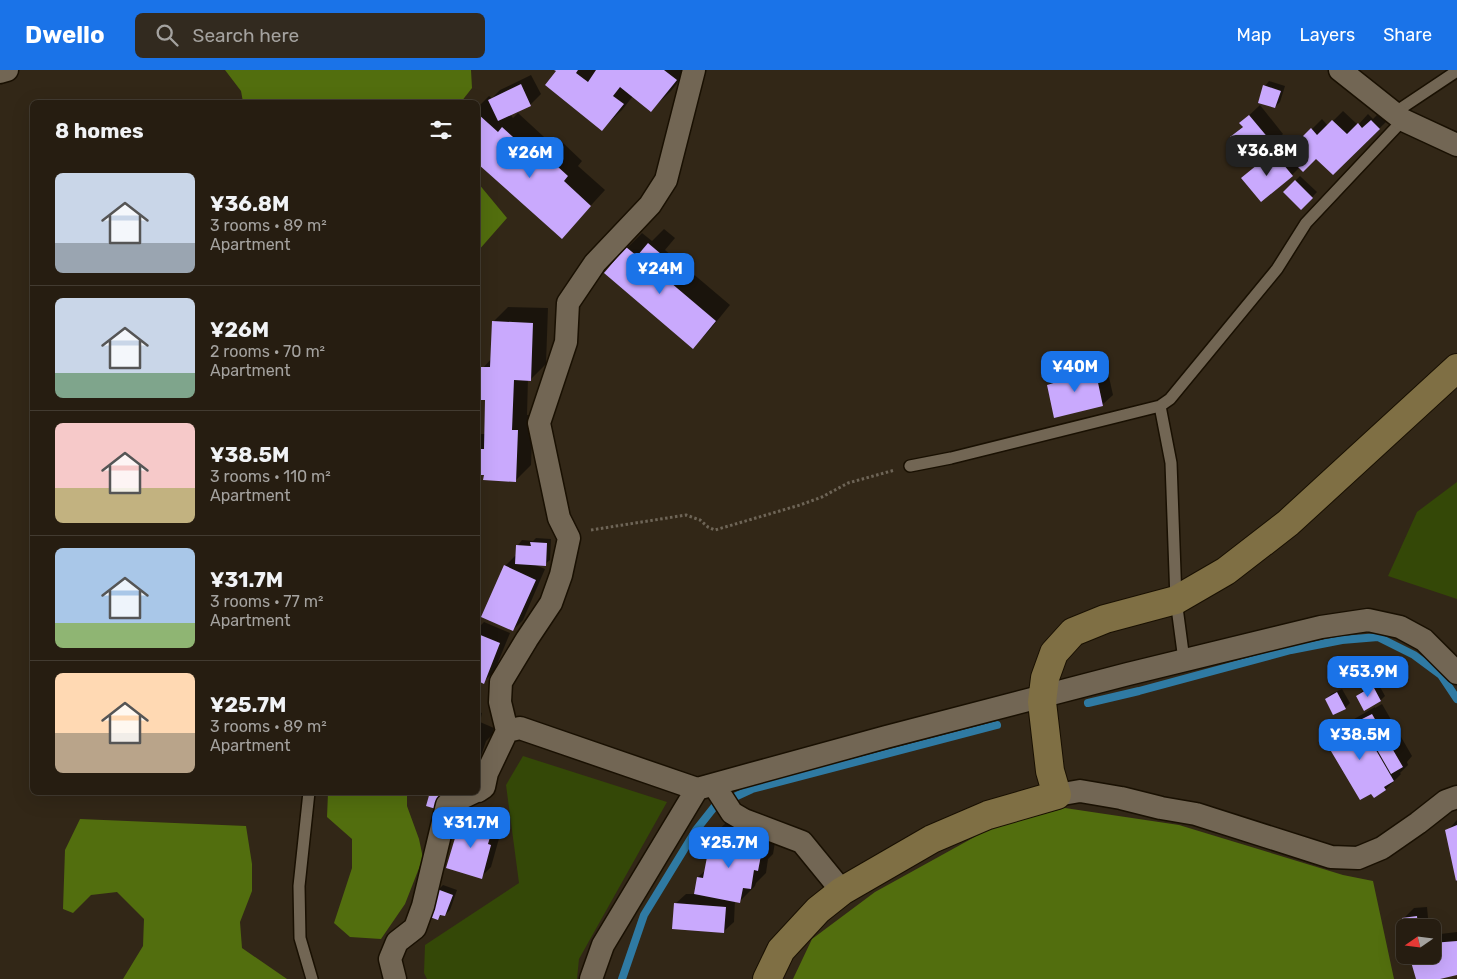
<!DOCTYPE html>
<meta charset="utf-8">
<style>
:root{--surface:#261d11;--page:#322a1f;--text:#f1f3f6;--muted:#a4a29f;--line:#423b31;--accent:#1a73e8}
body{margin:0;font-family:Rubik,sans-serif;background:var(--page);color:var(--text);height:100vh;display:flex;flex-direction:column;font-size:19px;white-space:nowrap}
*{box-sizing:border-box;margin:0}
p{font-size:16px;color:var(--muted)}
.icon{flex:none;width:28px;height:28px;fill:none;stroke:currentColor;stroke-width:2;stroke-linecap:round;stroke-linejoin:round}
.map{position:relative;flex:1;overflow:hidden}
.side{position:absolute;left:30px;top:30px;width:450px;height:695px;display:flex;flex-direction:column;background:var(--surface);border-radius:8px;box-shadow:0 5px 20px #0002,0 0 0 1px var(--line)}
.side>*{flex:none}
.needle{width:32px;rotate:256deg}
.controls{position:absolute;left:1396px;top:849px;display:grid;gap:10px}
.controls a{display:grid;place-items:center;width:45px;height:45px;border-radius:8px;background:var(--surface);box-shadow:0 5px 20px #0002,0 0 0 1px var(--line);font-size:25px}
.price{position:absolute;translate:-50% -42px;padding:0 11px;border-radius:10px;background:var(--accent);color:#fff;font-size:16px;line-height:32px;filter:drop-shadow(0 1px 2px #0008)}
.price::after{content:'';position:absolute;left:50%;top:30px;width:15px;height:11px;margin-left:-8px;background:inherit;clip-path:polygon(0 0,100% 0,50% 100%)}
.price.active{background:#222;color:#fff}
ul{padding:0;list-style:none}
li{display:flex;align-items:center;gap:15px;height:125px;padding:0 25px}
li+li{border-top:1px solid var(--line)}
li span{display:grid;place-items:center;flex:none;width:140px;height:100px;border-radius:8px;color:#555}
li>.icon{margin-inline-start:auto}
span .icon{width:60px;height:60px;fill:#fffc;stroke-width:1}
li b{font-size:21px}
h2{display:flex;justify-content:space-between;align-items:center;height:60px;padding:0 25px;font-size:21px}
header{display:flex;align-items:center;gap:30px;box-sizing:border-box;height:70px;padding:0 25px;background:var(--accent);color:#fff}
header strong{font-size:24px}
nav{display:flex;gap:28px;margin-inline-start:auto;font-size:18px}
.search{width:350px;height:45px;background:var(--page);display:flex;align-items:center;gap:12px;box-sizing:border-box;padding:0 18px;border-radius:8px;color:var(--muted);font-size:19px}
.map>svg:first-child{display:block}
</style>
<header>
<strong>Dwello</strong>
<div class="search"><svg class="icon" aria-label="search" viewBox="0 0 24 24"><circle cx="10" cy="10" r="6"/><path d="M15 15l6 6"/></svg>Search here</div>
<nav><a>Map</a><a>Layers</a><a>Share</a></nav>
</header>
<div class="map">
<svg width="1457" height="909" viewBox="0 0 1457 909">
<rect width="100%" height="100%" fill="#322717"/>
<path fill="#344807" d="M 1457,412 L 1457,529 L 1388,506 L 1417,442 Z
M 523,686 L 667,732 L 579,889 L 577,909 L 427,909 L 424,903 L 425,875 L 519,813 L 506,715 Z"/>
<path fill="#526e0e" d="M 225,0 L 471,0 L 472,18 L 461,32 L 243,32 L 241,21 Z
M 478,113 L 507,148 L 478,181 Z
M 328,723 L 407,723 L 407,736 L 419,769 L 423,788 L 405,834 L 381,869 L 350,867 L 334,853 L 352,798 L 352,769 L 327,747 Z
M 1065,738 L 1179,755 L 1343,805 L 1373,811 L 1394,909 L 793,909 L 812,869 L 875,822 L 989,759 Z
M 80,749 L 246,756 L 252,794 L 252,821 L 240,852 L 242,878 L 287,909 L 123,909 L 143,876 L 144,849 L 117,822 L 91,825 L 73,843 L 63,839 L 65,780 Z"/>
<path fill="#0007" d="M 556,0 L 687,0 L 671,21 L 651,40 L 633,26 L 622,40 L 602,59 Z
M 531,5 L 541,24 L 531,34 L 510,44 L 513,48 L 518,43 L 556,78 L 562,72 L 582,91 L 578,96 L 605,120 L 562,167 L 478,92 L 478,86 L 481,82 L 478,79 L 478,37 L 489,26 L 492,28 L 500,20 Z
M 1269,11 L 1285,16 L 1280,32 L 1275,37 L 1265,16 Z
M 1260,35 L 1283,64 L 1273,74 L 1232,67 L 1243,56 L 1241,53 Z
M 1343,41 L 1358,55 L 1368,44 L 1373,49 L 1381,41 L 1389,49 L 1333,104 L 1317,87 L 1300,97 L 1292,105 L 1253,98 L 1284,73 L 1290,81 L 1322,49 L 1328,56 Z
M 1300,106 L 1317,122 L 1301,139 L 1284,122 Z
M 664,159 L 675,168 L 665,180 L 730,235 L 708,262 L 693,277 L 606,203 L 627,178 L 642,163 L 652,171 Z
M 508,237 L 548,238 L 546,294 L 531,309 L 528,309 L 527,345 L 533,345 L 531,395 L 516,410 L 485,404 L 478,403 L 478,364 L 486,364 L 487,329 L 483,298 L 492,288 L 493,252 Z
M 1095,289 L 1107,298 L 1113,325 L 1102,335 L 1048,315 L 1070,295 Z
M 536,468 L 551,469 L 550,490 L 545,494 L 533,494 L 545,499 L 523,550 L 513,560 L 505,496 L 515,486 L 517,487 L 518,475 L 522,470 L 533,471 Z
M 484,552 L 510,563 L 494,602 L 483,612 L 478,610 L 478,558 Z
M 1378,613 L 1385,626 L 1381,630 L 1365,640 L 1357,626 L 1362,621 Z
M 1342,619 L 1350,633 L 1345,638 L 1326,629 L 1331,624 Z
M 1382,634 L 1412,686 L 1407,692 L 1408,695 L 1400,703 L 1401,704 L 1386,719 L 1374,726 L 1327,671 L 1342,656 L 1375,637 L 1375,638 Z
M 478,642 L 482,643 L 480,652 L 494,658 L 493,664 L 486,671 L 481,686 L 478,690 Z
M 472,738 L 502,747 L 497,764 L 500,765 L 491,797 L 481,807 L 447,797 L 462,748 Z
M 1457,750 L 1457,806 L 1447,761 Z
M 728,751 L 777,761 L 773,784 L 768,789 L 766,803 L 756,813 L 755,816 L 740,831 L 735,830 L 734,852 L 723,862 L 675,834 L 686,824 L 695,824 L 698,807 L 706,800 L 712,766 Z
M 443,815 L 457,820 L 450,840 L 445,845 L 442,844 L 438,849 L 438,820 Z
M 1427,837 L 1429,858 L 1405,858 L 1405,860 L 1404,848 L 1414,838 Z
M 1457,862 L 1457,904 L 1434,909 L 1418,909 L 1410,885 L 1432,885 L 1432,865 Z"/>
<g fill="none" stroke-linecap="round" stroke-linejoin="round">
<path stroke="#2f7aa3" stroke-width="8" d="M 1088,633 L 1139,621 L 1291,580 L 1342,570 L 1378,567 L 1414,585 L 1441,605 L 1457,629
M 622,909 L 644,845 L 696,760 L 715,736 L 752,719 L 997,655"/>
</g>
<path fill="#c9a9fd" d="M 554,0 L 578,0 L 576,3 L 588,12 L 596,0 L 664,0 L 677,10 L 651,42 L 620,17 L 613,26 L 624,34 L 602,61 L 545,15 L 556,1 Z
M 521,14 L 531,36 L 498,51 L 488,30 Z
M 1263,15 L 1281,21 L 1275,38 L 1258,33 Z
M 478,44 L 498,62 L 502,57 L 541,92 L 546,86 L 568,106 L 564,111 L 591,136 L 562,169 L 478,94 L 478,84 L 479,82 L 478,81 Z
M 1249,45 L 1274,75 L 1249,95 L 1237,81 L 1239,79 L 1230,67 L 1243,57 L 1239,53 Z
M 1332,50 L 1347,64 L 1358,53 L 1362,58 L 1371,50 L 1380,59 L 1333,105 L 1316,89 L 1303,102 L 1285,84 L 1311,58 L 1317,65 Z
M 1273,82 L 1293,106 L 1261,132 L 1241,108 Z
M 1295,110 L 1313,128 L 1301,140 L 1283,122 Z
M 648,173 L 661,184 L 651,196 L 716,251 L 693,279 L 604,203 L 626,177 L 637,186 Z
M 492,251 L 533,253 L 531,311 L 514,310 L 512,360 L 518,360 L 516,412 L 483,410 L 484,405 L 478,405 L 478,379 L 484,379 L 485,330 L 480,330 L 481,297 L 490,297 Z
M 1085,298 L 1097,308 L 1103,336 L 1054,348 L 1047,315 L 1060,311 L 1059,304 Z
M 530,472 L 547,473 L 546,496 L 515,494 L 516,475 L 531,476 Z
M 504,495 L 536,510 L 513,561 L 481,547 Z
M 478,564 L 500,573 L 484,614 L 478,611 Z
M 1373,616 L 1381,631 L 1364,641 L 1356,626 Z
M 1337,622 L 1346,639 L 1333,645 L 1325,629 Z
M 1372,644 L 1403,697 L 1391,704 L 1360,650 Z
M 1359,651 L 1394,711 L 1384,717 L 1386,720 L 1374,728 L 1371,724 L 1360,730 L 1325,671 Z
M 430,722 L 441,722 L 436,739 L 426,736 Z
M 461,748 L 493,757 L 488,774 L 491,775 L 482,809 L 446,798 Z
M 1457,755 L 1457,810 L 1456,811 L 1445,760 Z
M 711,766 L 763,775 L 758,801 L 754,800 L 751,819 L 743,818 L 740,833 L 694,824 L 697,807 L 703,808 Z
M 437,819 L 453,825 L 445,846 L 440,845 L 438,850 L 427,846 Z
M 674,833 L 726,837 L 724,863 L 672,859 Z
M 1417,846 L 1418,858 L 1403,858 L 1402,848 Z
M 1457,871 L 1457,905 L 1440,909 L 1416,909 L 1409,885 L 1432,885 L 1432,873 Z"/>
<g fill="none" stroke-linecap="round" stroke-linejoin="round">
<defs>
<path id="lane" d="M 1394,43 L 1457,1
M 1160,336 L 1170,329 L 1277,199 L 1306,153 L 1403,50
M 910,396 L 951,388 L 1160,336 L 1171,393 L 1176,530 L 1184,590
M 309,722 L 299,816 L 300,868 L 312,909"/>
<path id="street" d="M 1340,0 L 1403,50 L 1457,75
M 0,2 L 7,0
M 507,661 L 520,658 L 697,719
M 714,715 L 732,743 L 744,750 L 802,772 L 842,821
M 478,721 L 484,717 L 487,703 L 507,661 L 500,632 L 501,612 L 527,569 L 551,533 L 561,505 L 569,468 L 559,448 L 539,353 L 566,272 L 568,233 L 595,193 L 650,135 L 666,110 L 694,0
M 1057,725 L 1080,721 L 1121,728 L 1161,738 L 1196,744 L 1331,787 L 1358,788 L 1382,778 L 1418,753 L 1446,731 L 1457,727
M 395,909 L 390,889 L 397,872 L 415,858 L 423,836 L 447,735 L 474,722
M 591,909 L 603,875 L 697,719 L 886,667 L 1128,604 L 1321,557 L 1368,550 L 1400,557 L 1424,570 L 1457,603"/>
<path id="secondary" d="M 767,909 L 781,880 L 818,840 L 842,821 L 932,769 L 988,745 L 1057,725 L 1050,701 L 1042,632 L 1045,608 L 1054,583 L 1073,562 L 1105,549 L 1176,530 L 1226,501 L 1288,453 L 1457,298"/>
</defs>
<use href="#lane" stroke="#191002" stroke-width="14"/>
<use href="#street" stroke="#191002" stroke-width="25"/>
<use href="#secondary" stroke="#191002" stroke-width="30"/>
<path stroke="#6e6557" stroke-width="3" stroke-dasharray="2.5 2.5" stroke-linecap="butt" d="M 591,460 L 686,445 L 700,450 L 708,457 L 715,460 L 800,435 L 822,427 L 848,413 L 895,400"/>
<use href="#lane" stroke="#726654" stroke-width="11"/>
<use href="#street" stroke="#726654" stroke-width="22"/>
<use href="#secondary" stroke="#7f6f44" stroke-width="28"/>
</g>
</svg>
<div class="controls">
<a><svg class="needle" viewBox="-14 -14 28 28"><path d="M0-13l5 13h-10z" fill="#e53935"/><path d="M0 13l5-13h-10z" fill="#a4a29f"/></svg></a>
</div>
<b class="price active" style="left:1267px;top:107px">¥36.8M</b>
<b class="price" style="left:530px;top:109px">¥26M</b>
<b class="price" style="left:660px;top:225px">¥24M</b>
<b class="price" style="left:1075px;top:323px">¥40M</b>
<b class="price" style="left:1368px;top:628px">¥53.9M</b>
<b class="price" style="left:1360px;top:691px">¥38.5M</b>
<b class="price" style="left:471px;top:779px">¥31.7M</b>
<b class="price" style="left:729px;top:799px">¥25.7M</b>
<section class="side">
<h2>8 homes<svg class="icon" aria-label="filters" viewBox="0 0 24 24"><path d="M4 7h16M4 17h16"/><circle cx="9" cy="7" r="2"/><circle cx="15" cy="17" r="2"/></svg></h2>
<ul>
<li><span style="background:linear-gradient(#c9d6e8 70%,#9aa5b1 0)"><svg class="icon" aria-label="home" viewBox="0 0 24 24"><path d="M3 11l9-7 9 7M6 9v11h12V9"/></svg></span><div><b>¥36.8M</b><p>3 rooms · 89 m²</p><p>Apartment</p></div></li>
<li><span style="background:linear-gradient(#c9d6e8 75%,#7fa58c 0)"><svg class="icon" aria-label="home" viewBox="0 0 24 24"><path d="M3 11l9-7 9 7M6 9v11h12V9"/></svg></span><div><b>¥26M</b><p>2 rooms · 70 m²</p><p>Apartment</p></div></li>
<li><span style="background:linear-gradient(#f6c9c9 65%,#c2b280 0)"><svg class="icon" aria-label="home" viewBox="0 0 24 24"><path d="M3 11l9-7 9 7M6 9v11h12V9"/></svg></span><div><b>¥38.5M</b><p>3 rooms · 110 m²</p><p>Apartment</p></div></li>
<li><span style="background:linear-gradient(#a9c7e8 75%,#8fb573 0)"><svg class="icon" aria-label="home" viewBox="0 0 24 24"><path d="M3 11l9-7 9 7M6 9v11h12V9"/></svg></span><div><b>¥31.7M</b><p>3 rooms · 77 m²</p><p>Apartment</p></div></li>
<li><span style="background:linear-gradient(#ffd9b3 60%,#b9a48a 0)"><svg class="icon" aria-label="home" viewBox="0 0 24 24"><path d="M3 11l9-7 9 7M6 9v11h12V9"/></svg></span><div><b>¥25.7M</b><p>3 rooms · 89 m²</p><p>Apartment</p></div></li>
</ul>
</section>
</div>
